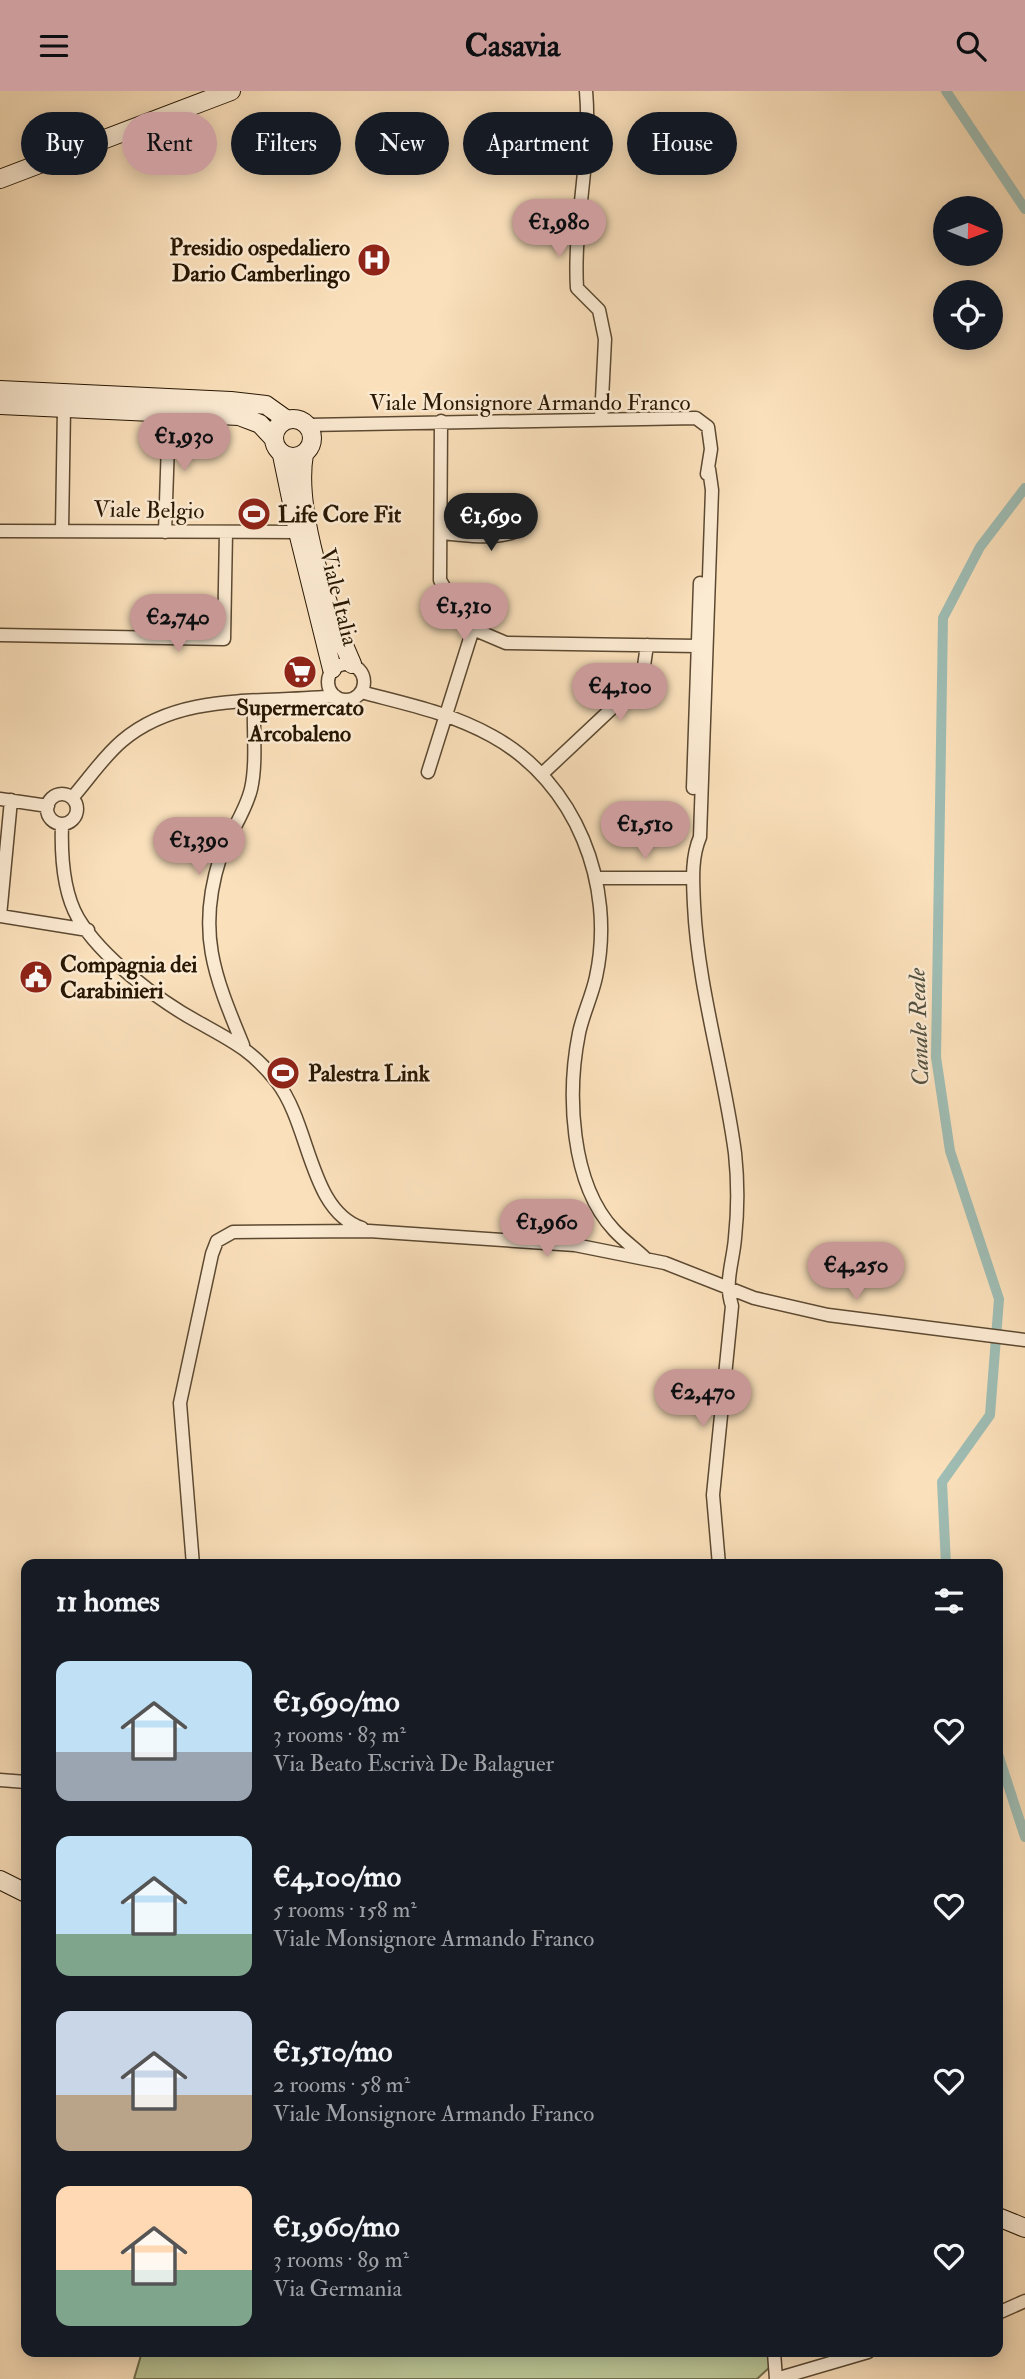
<!DOCTYPE html>
<meta charset="utf-8">
<style>
:root{--surface:#171b24;--page:#20242c;--text:#f1f3f6;--muted:#9ea1a6;--accent:#c59692}
body{margin:0;font-family:"IM FELL Double Pica",serif;background:var(--page);color:var(--text);height:100vh;display:flex;flex-direction:column;font-size:26px;white-space:nowrap}
*{box-sizing:border-box;margin:0}
p{font-size:23px;color:var(--muted)}
.icon{flex:none;width:38px;height:38px;fill:none;stroke:currentColor;stroke-width:2;stroke-linecap:round;stroke-linejoin:round}
.map{position:relative;flex:1;overflow:hidden}
.panel{position:absolute;left:21px;top:1468px;width:982px;height:798px;display:flex;flex-direction:column;background:var(--surface);border-radius:14px;box-shadow:0 4px 18px #0003}
.panel>*{flex:none}
.top-card{position:absolute;left:21px;top:21px;width:984px;height:63px;display:flex;gap:14px}
.needle{width:46px;rotate:91deg}
.buttons{position:absolute;left:933px;top:105px;display:grid;gap:14px}
.buttons a{display:grid;place-items:center;width:70px;height:70px;border-radius:50%;background:var(--surface);box-shadow:0 4px 18px #0003;font-size:35px}
.price{position:absolute;translate:-50% -60px;padding:0 16px;border-radius:24px;background:var(--accent);color:#111;font-size:23px;line-height:46px;filter:drop-shadow(0 2px 4px #0008)}
.price::after{content:'';position:absolute;left:50%;top:42px;width:21px;height:16px;margin-left:-10px;background:inherit;clip-path:polygon(0 0,100% 0,50% 100%)}
.price.on{background:#222;color:#fff}
ul{padding:0;list-style:none}
li{display:flex;align-items:center;gap:21px;height:175px;padding:0 35px}
li span{display:grid;place-items:center;flex:none;width:196px;height:140px;border-radius:14px;color:#555}
li>.icon{margin-inline-start:auto}
span .icon{width:84px;height:84px;fill:#fffc;stroke-width:1}
li b{font-size:30px}
h2{display:flex;justify-content:space-between;align-items:center;height:84px;padding:0 35px;font-size:30px}
.tag{padding:0 24px;border-radius:32px;background:var(--surface);box-shadow:0 4px 18px #0003;font-size:24px;line-height:63px}
.tag.on{background:var(--accent);color:#111}
header{display:flex;justify-content:space-between;align-items:center;height:91px;padding:0 35px;background:var(--accent);color:#111;font-size:32px;font-weight:800}
.map>svg:first-child{display:block}
</style>
<header><svg class="icon" aria-label="menu" viewBox="0 0 24 24"><path d="M4 6h16M4 12h16M4 18h16"/></svg>Casavia<svg class="icon" aria-label="search" viewBox="0 0 24 24"><circle cx="10" cy="10" r="6"/><path d="M15 15l6 6"/></svg></header>
<div class="map">
<svg width="1025" height="2288" viewBox="0 0 1025 2288">
<rect width="100%" height="100%" fill="#fae0bb"/>
<filter id="stains"><feTurbulence type="fractalNoise" baseFrequency=".00286" numOctaves="4"/><feColorMatrix values="0 0 0 0 .2 0 0 0 0 .09 0 0 0 0 .02 0 0 0 .5 -.17"/></filter>
<radialGradient id="worn" r=".72"><stop offset=".6" stop-color="#630" stop-opacity="0"/><stop offset="1" stop-color="#630" stop-opacity=".3"/></radialGradient>
<path fill="#bac393" stroke="#716d4b" stroke-width="2" d="M 142,2261 L 768,2261 L 772,2274 L 757,2288 L 134,2288 Z"/>
<g fill="none" stroke-linecap="round" stroke-linejoin="round">
<path stroke="#9fbdb4" stroke-width="10" d="M 946,0 L 1025,118
M 946,1474 L 942,1391 L 990,1324 L 999,1208 L 950,1060 L 936,966 L 943,527 L 980,456 L 1025,397
M 998,1663 L 1025,1746"/>
<defs>
<path id="street" d="M 586,0 C 592,66 573,131 577,197 L 599,219 L 605,248 L 601,328
M 441,330 L 440,489 L 456,517 L 473,538 L 506,552 L 697,555
M 308,334 L 696,327 L 708,336 L 711,358 L 707,383
M 709,378 L 712,399 L 700,746 C 691,767 693,791 694,814 C 698,898 724,979 735,1062 C 738,1090 738,1119 735,1147 C 733,1172 724,1191 732,1215 L 713,1404 L 719,1474
M 62,439 L 64,317
M 0,440 L 298,441
M 165,441 L 169,322
M 441,442 C 470,444 504,452 528,433
M 0,544 L 224,548 L 226,441
M328 591a18 18 0 1 1 36 0a18 18 0 1 1-36 0Z
M 361,601 C 406,613 451,622 492,645 C 576,691 616,794 596,886 C 592,905 583,923 579,942 C 567,1002 570,1092 614,1139 C 624,1150 636,1158 646,1168
M 428,681 L 473,538
M 542,683 L 642,589 L 647,554
M 693,697 L 700,492
M47 718a15 15 0 1 1 30 0a15 15 0 1 1-30 0Z
M 72,707 C 88,689 103,666 122,650 C 181,600 263,613 335,605
M 0,708 L 48,715
M 11,709 L 0,825 L 88,839
M 62,733 C 61,762 63,801 78,827 C 102,867 158,909 198,931 C 232,950 252,959 277,991 C 311,1035 309,1119 362,1137
M 597,787 L 693,787
M 243,954 C 215,886 196,842 220,767 C 228,744 245,723 251,698 C 257,672 253,639 254,612
M 193,1474 L 180,1312 L 212,1163 L 217,1150 L 233,1141 L 369,1140 L 575,1154 L 665,1172 L 754,1207 L 828,1224 L 1025,1249
M 0,1689 L 26,1691
M 998,2222 L 1025,2210
M 774,2261 L 776,2288
M 776,2288 L 868,2261"/>
<path id="secondary" d="M 0,88 L 231,0
M 0,299 L 231,310 L 266,314 L 287,329
M 0,314 L 239,325 L 260,333 L 273,347
M274 347a19 19 0 1 1 38 0a19 19 0 1 1-38 0Z
M 304,363 C 294,420 328,520 352,573
M 282,364 L 298,441 L 332,578
M 0,1789 L 26,1802
M 998,2126 L 1025,2137"/>
</defs>
<use href="#street" stroke="#5c4931" stroke-width="15"/>
<use href="#secondary" stroke="#281703" stroke-width="20"/>
<use href="#street" stroke="#fcebd3" stroke-width="12"/>
<use href="#secondary" stroke="#fcebd3" stroke-width="18"/>
</g>
<defs>
<symbol id="hospital-disc" viewBox="-11 -11 22 22"><circle r="9.5" fill="#8f2418" stroke="#fcebd3"/><path d="M-5-5h3v3.5h4V-5h3V5h-3V1.5h-4V5h-3Z" fill="#fff"/></symbol>
<symbol id="stadium-disc" viewBox="-11 -11 22 22"><circle r="9.5" fill="#8f2418" stroke="#fcebd3"/><path d="M0-5a6.5 5 0 1 0 0 10a6.5 5 0 1 0 0-10ZM-3.5-1.8h7v3.6h-7Z" fill="#fff"/></symbol>
<symbol id="supermarket-disc" viewBox="-11 -11 22 22"><circle r="9.5" fill="#8f2418" stroke="#fcebd3"/><path d="M-6-5.5h2.5l.6 2H6L4.5 2H-2.5L-4.4-4H-6ZM-1.5 3.2a1.3 1.3 0 1 0 .1 0ZM3 3.2a1.3 1.3 0 1 0 .1 0Z" fill="#fff"/></symbol>
<symbol id="civic-disc" viewBox="-11 -11 22 22"><circle r="9.5" fill="#8f2418" stroke="#fcebd3"/><path d="M-.6-6.5H3V-4.5H.6V-3L4-1V1h2V6H-6V1h2V-1L-.6-3ZM-1.2 2.5V6h2.4V2.5Z" fill="#fff"/></symbol>
</defs>
<g fill-rule="evenodd">
<use href="#hospital-disc" x="355" y="150" width="38" height="38"/>
<use href="#stadium-disc" x="235" y="404" width="38" height="38"/>
<use href="#supermarket-disc" x="281" y="562" width="38" height="38"/>
<use href="#civic-disc" x="17" y="867" width="38" height="38"/>
<use href="#stadium-disc" x="264" y="963" width="38" height="38"/>
</g>
<g text-anchor="middle" dominant-baseline="central" stroke-width="5" stroke-linejoin="round" paint-order="stroke">
<g font-size="23" font-weight="bold" fill="#281703" stroke="#fcebd3" text-anchor="start">
<text x="350" y="156" text-anchor="end">Presidio ospedaliero<tspan x="350" dy="26">Dario Camberlingo</tspan></text>
<text x="278" y="423">Life Core Fit</text>
<text x="300" y="616" text-anchor="middle">Supermercato<tspan x="300" dy="26">Arcobaleno</tspan></text>
<text x="60" y="873">Compagnia dei<tspan x="60" dy="26">Carabinieri</tspan></text>
<text x="308" y="982">Palestra Link</text>
</g>
<g font-size="23" fill="#281703" stroke="#fcebd3">
<text x="530" y="311">Viale Monsignore Armando Franco</text>
<text transform="translate(149 419) rotate(1)">Viale Belgio</text>
<text transform="translate(339 506) rotate(76)">Viale Italia</text>
</g>
<g font-size="24" font-style="italic" fill="#525141" stroke="#fcebd3">
<text transform="translate(919 936) rotate(-92)">Canale Reale</text>
</g>
</g>
<rect width="100%" height="100%" filter="url(#stains)"/>
<rect width="100%" height="100%" fill="url(#worn)"/>
</svg>
<div class="buttons">
<a><svg class="needle" viewBox="-14 -14 28 28"><path d="M0-13l5 13h-10z" fill="#e53935"/><path d="M0 13l5-13h-10z" fill="#9ea1a6"/></svg></a>
<a><svg class="icon" aria-label="locate" viewBox="0 0 24 24"><circle cx="12" cy="12" r="6"/><path d="M12 2v4M12 18v4M2 12h4M18 12h4"/></svg></a>
</div>
<b class="price" style="left:559px;top:168px">€1,980</b>
<b class="price" style="left:184px;top:382px">€1,930</b>
<b class="price on" style="left:491px;top:462px">€1,690</b>
<b class="price" style="left:464px;top:552px">€1,310</b>
<b class="price" style="left:178px;top:563px">€2,740</b>
<b class="price" style="left:620px;top:632px">€4,100</b>
<b class="price" style="left:645px;top:770px">€1,510</b>
<b class="price" style="left:199px;top:786px">€1,390</b>
<b class="price" style="left:547px;top:1168px">€1,960</b>
<b class="price" style="left:856px;top:1211px">€4,250</b>
<b class="price" style="left:703px;top:1338px">€2,470</b>
<div class="top-card">
<a class="tag">Buy</a>
<a class="tag on">Rent</a>
<a class="tag">Filters</a>
<a class="tag">New</a>
<a class="tag">Apartment</a>
<a class="tag">House</a>
</div>
<section class="panel">
<h2>11 homes<svg class="icon" aria-label="filters" viewBox="0 0 24 24"><path d="M4 7h16M4 17h16"/><circle cx="9" cy="7" r="2"/><circle cx="15" cy="17" r="2"/></svg></h2>
<ul>
<li><span style="background:linear-gradient(#bfe0f5 65%,#9aa5b1 0)"><svg class="icon" aria-label="home" viewBox="0 0 24 24"><path d="M3 11l9-7 9 7M6 9v11h12V9"/></svg></span><div><b>€1,690/mo</b><p>3 rooms · 83 m²</p><p>Via Beato Escrivà De Balaguer</p></div><svg class="icon" aria-label="heart" viewBox="0 0 24 24"><path d="M12 20l-8-8c-3-5 5-10 8-4 3-6 11-1 8 4z"/></svg></li>
<li><span style="background:linear-gradient(#bfe0f5 70%,#7fa58c 0)"><svg class="icon" aria-label="home" viewBox="0 0 24 24"><path d="M3 11l9-7 9 7M6 9v11h12V9"/></svg></span><div><b>€4,100/mo</b><p>5 rooms · 158 m²</p><p>Viale Monsignore Armando Franco</p></div><svg class="icon" aria-label="heart" viewBox="0 0 24 24"><path d="M12 20l-8-8c-3-5 5-10 8-4 3-6 11-1 8 4z"/></svg></li>
<li><span style="background:linear-gradient(#c9d6e8 60%,#b9a48a 0)"><svg class="icon" aria-label="home" viewBox="0 0 24 24"><path d="M3 11l9-7 9 7M6 9v11h12V9"/></svg></span><div><b>€1,510/mo</b><p>2 rooms · 58 m²</p><p>Viale Monsignore Armando Franco</p></div><svg class="icon" aria-label="heart" viewBox="0 0 24 24"><path d="M12 20l-8-8c-3-5 5-10 8-4 3-6 11-1 8 4z"/></svg></li>
<li><span style="background:linear-gradient(#ffd9b3 60%,#7fa58c 0)"><svg class="icon" aria-label="home" viewBox="0 0 24 24"><path d="M3 11l9-7 9 7M6 9v11h12V9"/></svg></span><div><b>€1,960/mo</b><p>3 rooms · 89 m²</p><p>Via Germania</p></div><svg class="icon" aria-label="heart" viewBox="0 0 24 24"><path d="M12 20l-8-8c-3-5 5-10 8-4 3-6 11-1 8 4z"/></svg></li>
</ul>
</section>
</div>
